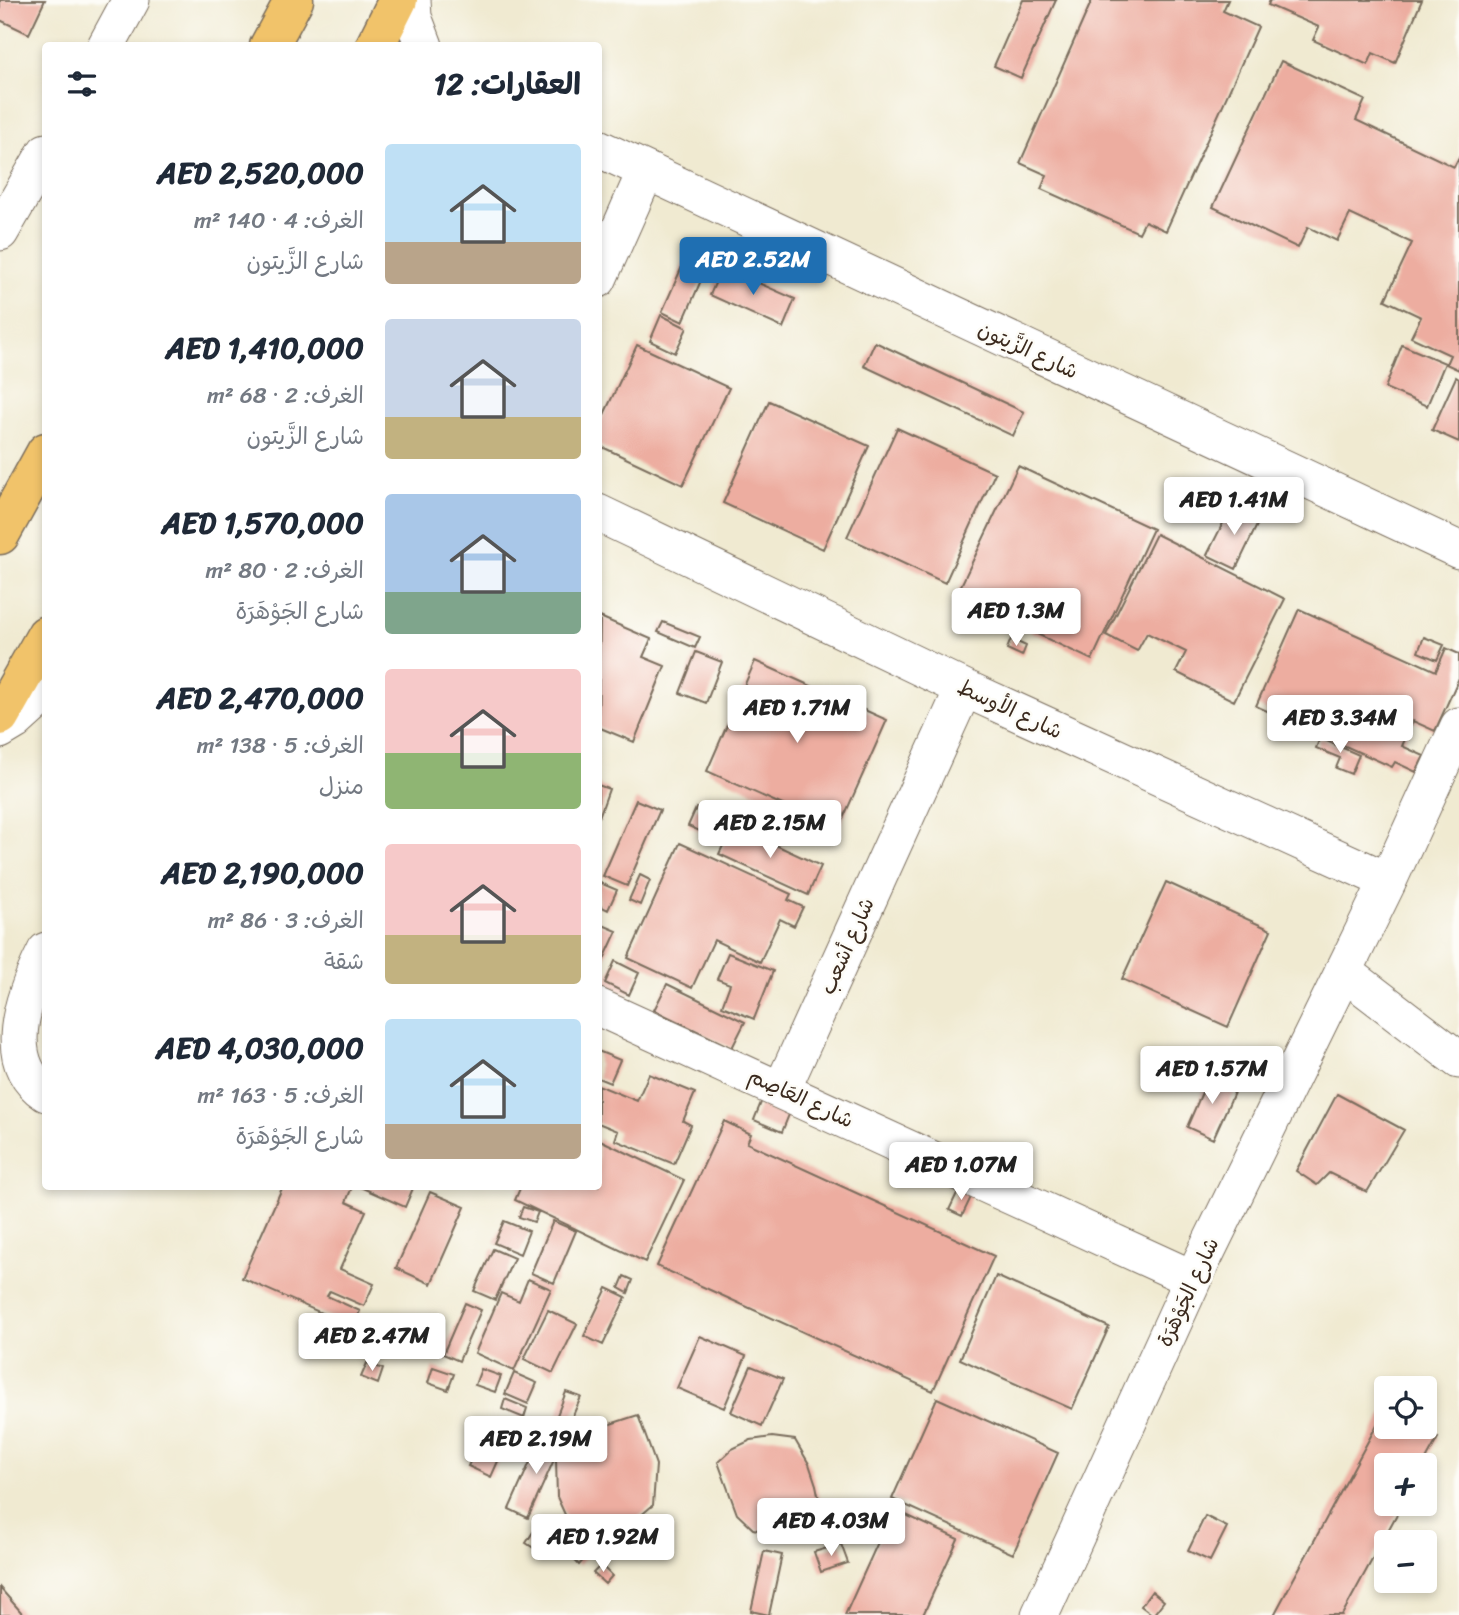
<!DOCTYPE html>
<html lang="ar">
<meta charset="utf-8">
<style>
:root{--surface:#fff;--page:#f6f6f7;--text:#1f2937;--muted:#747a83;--accent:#1f6fb2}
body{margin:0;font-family:Sriracha,"Playpen Sans Arabic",sans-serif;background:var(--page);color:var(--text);direction:rtl;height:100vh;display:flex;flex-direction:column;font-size:26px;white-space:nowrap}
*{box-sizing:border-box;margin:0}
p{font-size:23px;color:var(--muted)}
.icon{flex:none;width:38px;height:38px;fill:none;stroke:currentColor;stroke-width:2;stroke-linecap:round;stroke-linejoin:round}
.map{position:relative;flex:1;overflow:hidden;direction:ltr}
.details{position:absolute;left:42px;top:42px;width:560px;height:1148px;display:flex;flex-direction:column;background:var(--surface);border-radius:7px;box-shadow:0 4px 10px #0003;direction:rtl}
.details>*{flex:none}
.controls{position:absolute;left:1374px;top:1376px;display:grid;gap:14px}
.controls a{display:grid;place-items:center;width:63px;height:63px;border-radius:7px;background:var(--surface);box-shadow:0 4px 10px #0003;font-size:35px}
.price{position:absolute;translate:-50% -60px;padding:0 16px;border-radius:7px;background:#fff;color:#222;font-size:23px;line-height:46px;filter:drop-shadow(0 2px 4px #0008)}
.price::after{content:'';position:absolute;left:50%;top:42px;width:21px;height:16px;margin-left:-10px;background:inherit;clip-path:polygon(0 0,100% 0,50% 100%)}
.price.active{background:var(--accent);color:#fff}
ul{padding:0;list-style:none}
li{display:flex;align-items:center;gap:21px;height:175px;padding:0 21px}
li span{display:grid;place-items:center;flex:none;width:196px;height:140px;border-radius:7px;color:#555}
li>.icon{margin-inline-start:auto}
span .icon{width:84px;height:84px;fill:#fffc;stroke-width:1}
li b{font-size:30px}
h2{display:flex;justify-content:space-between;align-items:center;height:84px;padding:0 21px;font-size:30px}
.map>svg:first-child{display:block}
</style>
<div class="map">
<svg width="1459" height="1615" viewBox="0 0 1459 1615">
<rect width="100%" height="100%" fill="#fdfcf7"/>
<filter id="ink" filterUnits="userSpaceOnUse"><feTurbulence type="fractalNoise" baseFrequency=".0143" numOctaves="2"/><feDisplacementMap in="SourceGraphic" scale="14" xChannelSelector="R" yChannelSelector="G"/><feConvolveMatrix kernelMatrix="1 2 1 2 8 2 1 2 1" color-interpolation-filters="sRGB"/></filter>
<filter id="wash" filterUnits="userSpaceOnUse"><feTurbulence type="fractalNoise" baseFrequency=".00686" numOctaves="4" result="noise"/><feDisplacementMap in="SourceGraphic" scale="28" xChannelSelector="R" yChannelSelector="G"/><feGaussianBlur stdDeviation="1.57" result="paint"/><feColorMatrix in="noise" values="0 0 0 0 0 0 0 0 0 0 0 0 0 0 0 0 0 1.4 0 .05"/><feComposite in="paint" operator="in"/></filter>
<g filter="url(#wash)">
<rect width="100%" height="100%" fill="#f0ead1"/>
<g id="blocks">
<path fill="#edada0" d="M 0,0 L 45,0 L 29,34 L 0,20 Z
M 1023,0 L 1056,0 L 1021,78 L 994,66 Z
M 1092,0 L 1228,0 L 1223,11 L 1258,27 L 1166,231 L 1145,221 L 1139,233 L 1041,189 L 1047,175 L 1020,163 Z
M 1270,0 L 1422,0 L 1395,63 L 1373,53 L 1368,65 L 1313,40 L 1319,27 L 1268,5 Z
M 1281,61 L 1365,100 L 1356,120 L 1454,167 L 1459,157 L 1459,370 L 1446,364 L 1450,355 L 1411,337 L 1421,317 L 1385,300 L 1412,243 L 1350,214 L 1337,241 L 1308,227 L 1298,248 L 1213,207 Z
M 688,253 L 709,262 L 683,322 L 662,312 Z
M 722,267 L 795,299 L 783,328 L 710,295 Z
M 661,315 L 687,328 L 675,353 L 650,341 Z
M 875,342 L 1024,412 L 1013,436 L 864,366 Z
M 637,345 L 729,388 L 683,485 L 598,445 L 598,427 Z
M 1402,345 L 1445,363 L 1427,406 L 1385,388 Z
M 1456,377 L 1459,379 L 1459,442 L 1432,430 Z
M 769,401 L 869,446 L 823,549 L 723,503 Z
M 897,428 L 995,473 L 945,583 L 847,537 Z
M 1018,466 L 1153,529 L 1092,660 L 956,596 Z
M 1232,505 L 1260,519 L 1236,569 L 1207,555 Z
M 1156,534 L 1285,599 L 1234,701 L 1176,672 L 1186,652 L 1147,633 L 1137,651 L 1106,635 Z
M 1299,609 L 1436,671 L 1446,648 L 1459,654 L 1459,678 L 1435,731 L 1413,721 L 1402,746 L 1424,756 L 1416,772 L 1395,762 L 1392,767 L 1256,706 Z
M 600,617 L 651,639 L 643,657 L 665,666 L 634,742 L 598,727 Z
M 663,622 L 700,637 L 695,648 L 658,632 Z
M 1424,637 L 1444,645 L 1437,660 L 1418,652 Z
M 1011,639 L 1026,646 L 1022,656 L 1007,649 Z
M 696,652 L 722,662 L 706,703 L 680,693 Z
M 755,661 L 887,720 L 838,830 L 707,771 Z
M 1320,738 L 1359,755 L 1351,774 L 1336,768 L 1340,758 L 1316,748 Z
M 598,785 L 609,789 L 599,817 L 598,817 Z
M 636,800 L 660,810 L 627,886 L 603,876 Z
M 696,808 L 722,819 L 714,837 L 688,826 Z
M 733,825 L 821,866 L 808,895 L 719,854 Z
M 680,843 L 791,894 L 788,900 L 803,907 L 794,926 L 780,919 L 760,962 L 714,940 L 692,988 L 628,958 Z
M 640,875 L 650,880 L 640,905 L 629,900 Z
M 598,882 L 617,890 L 608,910 L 598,905 Z
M 1166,882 L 1271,930 L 1228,1027 L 1122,979 Z
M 598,923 L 617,931 L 598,972 Z
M 728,953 L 773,971 L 754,1019 L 722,1006 L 730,984 L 717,979 Z
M 615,961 L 639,973 L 629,995 L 605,983 Z
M 667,984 L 745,1022 L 732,1048 L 654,1010 Z
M 598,1051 L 620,1060 L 610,1083 L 598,1078 Z
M 649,1074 L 695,1093 L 683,1121 L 691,1125 L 674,1164 L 615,1140 L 618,1131 L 598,1123 L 598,1085 L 637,1101 Z
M 1210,1074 L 1237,1086 L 1213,1139 L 1187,1127 Z
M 1337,1094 L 1404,1130 L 1367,1192 L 1329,1173 L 1317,1185 L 1296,1171 Z
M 764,1095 L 792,1107 L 782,1132 L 754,1120 Z
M 724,1121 L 751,1134 L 747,1143 L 994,1256 L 933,1391 L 657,1266 Z
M 598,1139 L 684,1180 L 645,1262 L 515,1200 L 521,1186 L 598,1186 Z
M 283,1186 L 350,1186 L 352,1187 L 346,1202 L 366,1211 L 340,1269 L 374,1284 L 364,1306 L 330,1291 L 327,1296 L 360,1311 L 353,1327 L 242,1278 Z
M 358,1186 L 414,1186 L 405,1207 Z
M 960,1187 L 973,1193 L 962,1216 L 949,1210 Z
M 430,1192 L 465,1207 L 431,1284 L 396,1268 Z
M 523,1207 L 538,1212 L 534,1222 L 519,1217 Z
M 504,1221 L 529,1231 L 520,1254 L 494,1243 Z
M 553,1221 L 576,1231 L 554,1283 L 531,1273 Z
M 493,1249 L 514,1258 L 495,1300 L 474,1291 Z
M 624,1276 L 633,1280 L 628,1293 L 619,1288 Z
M 996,1276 L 1109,1327 L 1072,1409 L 960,1359 Z
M 528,1279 L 551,1289 L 514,1371 L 475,1353 L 501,1293 L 519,1301 Z
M 607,1288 L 626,1297 L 603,1345 L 584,1336 Z
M 465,1303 L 481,1310 L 459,1361 L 443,1354 Z
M 548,1310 L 577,1324 L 553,1373 L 524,1359 Z
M 700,1336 L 746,1356 L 724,1408 L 677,1388 Z
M 367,1363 L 383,1369 L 378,1384 L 361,1377 Z
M 751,1366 L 783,1379 L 762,1426 L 731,1412 Z
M 433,1367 L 454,1374 L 448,1390 L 428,1383 Z
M 481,1369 L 501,1376 L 495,1392 L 475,1385 Z
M 514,1373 L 537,1383 L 528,1404 L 505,1394 Z
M 566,1392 L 581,1397 L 567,1429 L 554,1423 Z
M 937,1398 L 1058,1453 L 1013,1554 L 892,1499 Z
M 505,1399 L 527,1408 L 524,1418 L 502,1409 Z
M 1386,1408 L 1386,1426 L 1417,1426 L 1438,1438 L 1423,1465 L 1386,1465 L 1386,1503 L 1403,1503 L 1342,1615 L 1274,1615 Z
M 638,1415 L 656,1465 L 653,1505 L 623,1531 L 581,1550 L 557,1497 L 556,1459 L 589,1431 Z
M 543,1433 L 562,1442 L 528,1518 L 509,1509 Z
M 772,1437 L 795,1440 L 809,1464 L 816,1485 L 822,1514 L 768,1532 L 753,1529 L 737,1514 L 718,1462 L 732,1449 L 751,1440 Z
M 476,1449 L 499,1459 L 491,1477 L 468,1466 Z
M 893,1509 L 958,1539 L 923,1615 L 845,1615 Z
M 1205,1516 L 1227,1527 L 1210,1561 L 1188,1551 Z
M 533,1532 L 550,1541 L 543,1554 L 526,1543 Z
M 841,1544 L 848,1563 L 821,1572 L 814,1552 Z
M 577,1547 L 586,1557 L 579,1565 L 570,1555 Z
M 764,1551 L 782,1555 L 769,1615 L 751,1611 Z
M 601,1565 L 612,1576 L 605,1584 L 593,1573 Z
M 0,1588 L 22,1613 L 20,1615 L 0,1615 Z
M 1152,1591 L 1164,1601 L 1153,1615 L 1141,1606 Z"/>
</g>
</g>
<g filter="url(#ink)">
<use href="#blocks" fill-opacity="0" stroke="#7a6d5d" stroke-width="2"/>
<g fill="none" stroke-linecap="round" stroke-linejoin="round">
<defs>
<path id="street" d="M 412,0 L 413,17 L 424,46
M 106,46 L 131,0
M 598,148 L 1459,550
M 0,232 L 46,152
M 598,279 L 646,171
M 598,513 L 964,688 L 1388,881
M 0,730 L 15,721 L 46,693
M 46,951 C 22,998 0,1062 46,1093
M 1343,971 L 1459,1060
M 598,1007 L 1193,1279
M 782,1089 L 964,688
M 1040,1615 L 1193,1279 L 1388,881 L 1459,726"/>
<path id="primary" d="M 269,46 L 294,0
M 375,46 L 398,0
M 0,535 L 46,452
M 0,716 L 46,635"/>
</defs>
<use href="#street" stroke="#7a6d5d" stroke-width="39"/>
<use href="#primary" stroke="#7a6d5d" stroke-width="41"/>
<use href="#street" stroke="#fff" stroke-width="37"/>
<use href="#primary" stroke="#f1c36a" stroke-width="38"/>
</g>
</g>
<g text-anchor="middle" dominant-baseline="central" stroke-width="5" stroke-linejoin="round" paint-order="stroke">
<g font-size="21" fill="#3b2a1e" stroke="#fdfcf7">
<text transform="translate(1028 350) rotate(25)">شارع الزَّيتون</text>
<text transform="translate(1010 709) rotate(25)">شارع الأوسط</text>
<text transform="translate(847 946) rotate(-66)">شارع أشعب</text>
<text transform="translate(801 1098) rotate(25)">شارع العَاصِم</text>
<text transform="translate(1188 1292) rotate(-65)">شارع الجَوْهَرَة</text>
</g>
</g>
</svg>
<div class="controls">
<a><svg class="icon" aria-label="locate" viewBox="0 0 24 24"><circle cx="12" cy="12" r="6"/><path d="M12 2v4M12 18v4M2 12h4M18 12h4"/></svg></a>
<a>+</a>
<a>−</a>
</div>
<b class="price active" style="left:753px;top:297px">AED 2.52M</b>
<b class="price" style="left:1234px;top:537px">AED 1.41M</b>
<b class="price" style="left:1016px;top:648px">AED 1.3M</b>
<b class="price" style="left:797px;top:745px">AED 1.71M</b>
<b class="price" style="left:1340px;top:755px">AED 3.34M</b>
<b class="price" style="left:770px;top:860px">AED 2.15M</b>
<b class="price" style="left:1212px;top:1106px">AED 1.57M</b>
<b class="price" style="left:961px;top:1202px">AED 1.07M</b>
<b class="price" style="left:372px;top:1373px">AED 2.47M</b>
<b class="price" style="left:536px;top:1476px">AED 2.19M</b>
<b class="price" style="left:831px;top:1558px">AED 4.03M</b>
<b class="price" style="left:603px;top:1574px">AED 1.92M</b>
<section class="details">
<h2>العقارات: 12<svg class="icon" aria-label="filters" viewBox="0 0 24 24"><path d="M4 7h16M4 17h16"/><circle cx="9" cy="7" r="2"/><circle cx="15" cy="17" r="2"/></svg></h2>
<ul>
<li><span style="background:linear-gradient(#bfe0f5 70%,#b9a48a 0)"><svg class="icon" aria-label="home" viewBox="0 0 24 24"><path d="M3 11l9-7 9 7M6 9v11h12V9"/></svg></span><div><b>AED 2,520,000</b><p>الغرف: 4 · 140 m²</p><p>شارع الزَّيتون</p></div></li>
<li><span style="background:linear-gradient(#c9d6e8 70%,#c2b280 0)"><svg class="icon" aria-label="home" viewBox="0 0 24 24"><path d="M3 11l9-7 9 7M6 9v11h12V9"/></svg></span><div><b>AED 1,410,000</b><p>الغرف: 2 · 68 m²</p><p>شارع الزَّيتون</p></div></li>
<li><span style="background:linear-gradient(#a9c7e8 70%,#7fa58c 0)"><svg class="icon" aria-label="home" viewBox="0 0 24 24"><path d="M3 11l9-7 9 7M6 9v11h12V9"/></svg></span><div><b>AED 1,570,000</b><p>الغرف: 2 · 80 m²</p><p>شارع الجَوْهَرَة</p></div></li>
<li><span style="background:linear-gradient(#f6c9c9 60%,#8fb573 0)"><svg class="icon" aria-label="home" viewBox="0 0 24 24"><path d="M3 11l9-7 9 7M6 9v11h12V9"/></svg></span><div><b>AED 2,470,000</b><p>الغرف: 5 · 138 m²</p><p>منزل</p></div></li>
<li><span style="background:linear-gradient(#f6c9c9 65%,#c2b280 0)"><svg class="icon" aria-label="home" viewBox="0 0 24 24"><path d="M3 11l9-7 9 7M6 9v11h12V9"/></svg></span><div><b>AED 2,190,000</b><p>الغرف: 3 · 86 m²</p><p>شقة</p></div></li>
<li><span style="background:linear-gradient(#bfe0f5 75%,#b9a48a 0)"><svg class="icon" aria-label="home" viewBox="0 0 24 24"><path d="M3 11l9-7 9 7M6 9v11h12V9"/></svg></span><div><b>AED 4,030,000</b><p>الغرف: 5 · 163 m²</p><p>شارع الجَوْهَرَة</p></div></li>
</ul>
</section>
</div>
